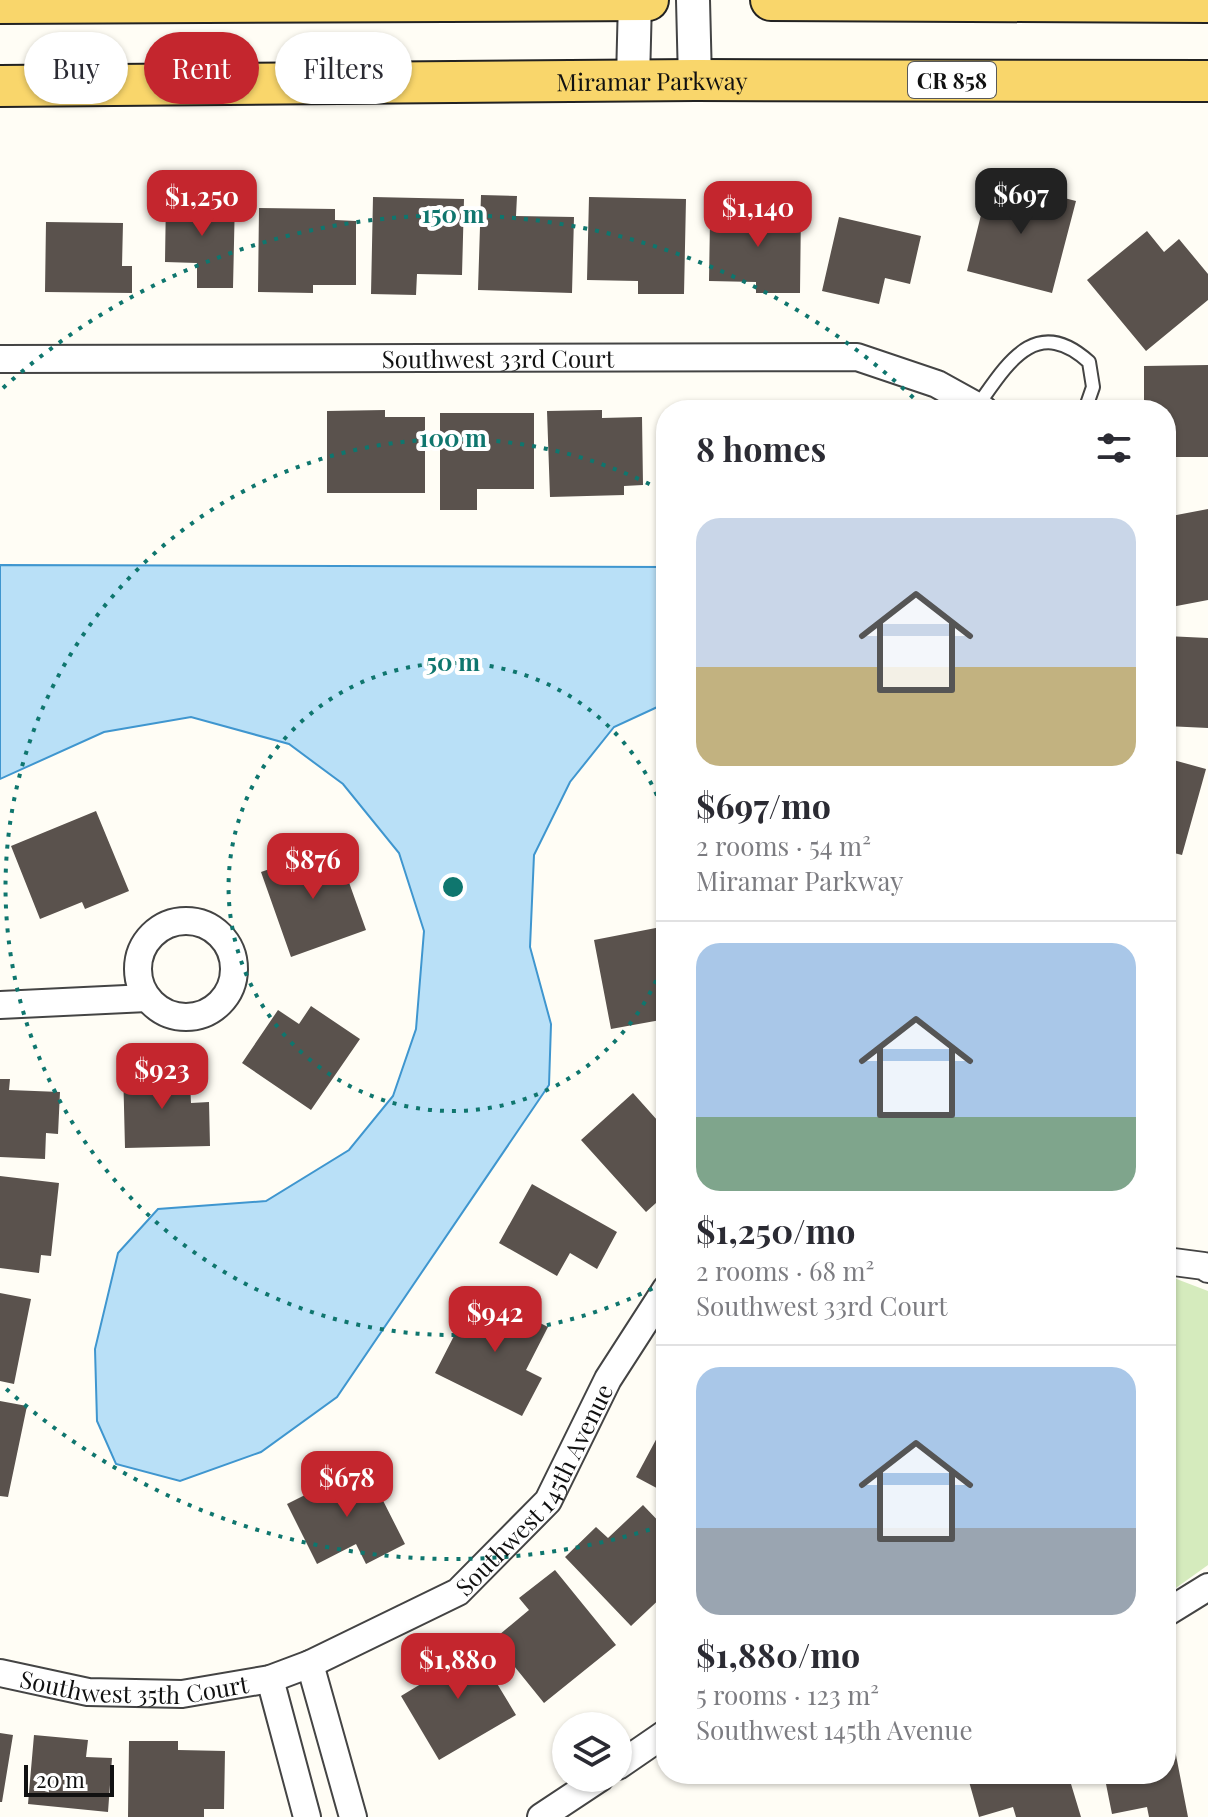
<!DOCTYPE html>
<meta charset="utf-8">
<style>
:root{--surface:#fff;--page:#f2f2f3;--text:#2b2b33;--muted:#7c7c81;--line:#e1e1e2;--accent:#c4262e}
body{margin:0;font-family:"Playfair Display",serif;background:var(--page);color:var(--text);height:100vh;display:flex;flex-direction:column;font-size:30px;white-space:nowrap}
*{box-sizing:border-box;margin:0}
p{font-size:26px;color:var(--muted)}
.icon{flex:none;width:44px;height:44px;fill:none;stroke:currentColor;stroke-width:2;stroke-linecap:round;stroke-linejoin:round}
.map{position:relative;flex:1;overflow:hidden}
.drawer{position:absolute;left:656px;top:400px;width:520px;height:1384px;display:flex;flex-direction:column;background:var(--surface);border-radius:32px;box-shadow:0 2px 6px #0004}
.drawer>*{flex:none}
.hud{position:absolute;left:24px;top:32px;width:512px;height:72px;display:flex;gap:16px}
.controls{position:absolute;left:552px;top:1712px;display:grid;gap:16px}
.controls a{display:grid;place-items:center;width:80px;height:80px;border-radius:50%;background:var(--surface);box-shadow:0 2px 6px #0004;font-size:40px}
.scale{position:absolute;left:24px;bottom:20px;width:90px;box-sizing:border-box;padding-left:8px;border:4px solid #111;border-top:0;font-size:22px;line-height:28px;white-space:nowrap;color:#111;-webkit-text-stroke:6px #fff;paint-order:stroke}
.price{position:absolute;translate:-50% -68px;padding:0 18px;border-radius:16px;background:var(--accent);color:#fff;font-size:26px;line-height:52px;filter:drop-shadow(0 2px 4px #0008)}
.price::after{content:'';position:absolute;left:50%;top:48px;width:24px;height:18px;margin-left:-12px;background:inherit;clip-path:polygon(0 0,100% 0,50% 100%)}
.price.selected{background:#222;color:#fff}
ul{padding:0;list-style:none}
li{display:grid;align-content:center;gap:16px;height:424px;padding:0 40px}
li+li{border-top:2px solid var(--line)}
li span{display:grid;place-items:center;height:248px;border-radius:24px;color:#555}
li>.icon{margin-inline-start:auto}
span .icon{width:144px;height:144px;fill:#fffc;stroke-width:1}
li b{font-size:34px}
h2{display:flex;justify-content:space-between;align-items:center;height:96px;padding:0 40px;font-size:34px}
.tag{padding:0 28px;border-radius:36px;background:var(--surface);box-shadow:0 2px 6px #0004;font-size:28px;line-height:72px}
.tag.selected{background:var(--accent);color:#fff}
.map>svg:first-child{display:block}
</style>
<div class="map">
<svg width="1208" height="1817" viewBox="0 0 1208 1817">
<rect width="100%" height="100%" fill="#fffdf5"/>
<path fill="#d5ebbd" d="M 1166,1275 L 1208,1291 L 1208,1565 L 1166,1595 Z"/>
<path fill="#b9e0f7" stroke="#3f96cf" stroke-width="2" d="M 0,565 L 666,567 L 666,703 L 614,727 L 570,782 L 534,855 L 530,947 L 551,1024 L 549,1085 L 337,1397 L 261,1452 L 180,1481 L 116,1464 L 97,1421 L 95,1349 L 118,1253 L 158,1209 L 266,1201 L 349,1150 L 393,1096 L 416,1029 L 424,931 L 399,853 L 343,784 L 289,744 L 191,717 L 104,732 L 0,779 Z"/>
<path fill="#5a524d" d="M 990,179 L 1076,201 L 1052,293 L 967,271 Z
M 481,195 L 517,196 L 516,216 L 574,217 L 572,293 L 478,290 Z
M 166,197 L 235,198 L 233,288 L 197,288 L 197,263 L 165,262 Z
M 373,197 L 464,199 L 462,275 L 417,274 L 416,295 L 371,294 Z
M 589,197 L 686,199 L 684,294 L 638,294 L 638,281 L 587,280 Z
M 259,208 L 335,209 L 335,220 L 356,221 L 356,285 L 313,285 L 313,293 L 258,292 Z
M 728,208 L 801,209 L 800,293 L 756,293 L 756,282 L 709,281 L 710,220 L 728,221 Z
M 839,217 L 921,236 L 910,284 L 885,278 L 879,304 L 822,291 Z
M 46,222 L 123,223 L 122,266 L 132,266 L 132,293 L 45,292 Z
M 1147,231 L 1164,252 L 1179,239 L 1208,274 L 1208,300 L 1146,351 L 1087,280 Z
M 1208,365 L 1208,457 L 1166,457 L 1166,410 L 1144,410 L 1144,366 Z
M 385,410 L 385,417 L 425,417 L 425,493 L 327,493 L 327,411 Z
M 602,410 L 602,418 L 642,417 L 643,485 L 624,486 L 624,495 L 550,497 L 547,411 Z
M 440,413 L 534,413 L 534,489 L 477,489 L 477,510 L 440,510 Z
M 1208,509 L 1208,600 L 1166,608 L 1166,517 Z
M 1166,636 L 1208,638 L 1208,728 L 1166,726 Z
M 1166,758 L 1206,769 L 1182,855 L 1166,851 Z
M 96,811 L 129,891 L 85,909 L 82,902 L 40,919 L 11,846 Z
M 336,846 L 366,930 L 291,957 L 261,872 Z
M 666,926 L 666,1019 L 611,1029 L 594,940 Z
M 311,1006 L 360,1039 L 311,1110 L 242,1063 L 278,1010 L 299,1024 Z
M 170,1066 L 171,1082 L 190,1082 L 191,1103 L 209,1102 L 210,1146 L 125,1148 L 123,1067 Z
M 0,1079 L 10,1079 L 9,1090 L 60,1092 L 58,1134 L 46,1133 L 45,1159 L 0,1157 Z
M 633,1093 L 666,1130 L 666,1194 L 646,1212 L 581,1140 Z
M 0,1176 L 59,1183 L 51,1256 L 41,1255 L 39,1273 L 0,1268 Z
M 532,1184 L 617,1232 L 597,1269 L 570,1253 L 557,1276 L 499,1243 Z
M 477,1291 L 548,1327 L 526,1370 L 542,1378 L 522,1416 L 435,1373 Z
M 0,1293 L 31,1299 L 14,1384 L 0,1381 Z
M 0,1401 L 27,1406 L 8,1497 L 0,1496 Z
M 666,1421 L 666,1493 L 636,1477 Z
M 365,1465 L 405,1544 L 366,1564 L 356,1544 L 317,1564 L 287,1504 Z
M 643,1505 L 666,1529 L 666,1593 L 631,1626 L 565,1557 L 596,1527 L 608,1538 Z
M 555,1570 L 616,1645 L 544,1703 L 493,1640 L 529,1610 L 519,1598 Z
M 470,1639 L 516,1715 L 439,1760 L 401,1696 L 439,1673 L 431,1661 Z
M 0,1733 L 13,1735 L 2,1802 L 0,1802 Z
M 34,1735 L 88,1740 L 86,1757 L 112,1758 L 108,1812 L 28,1804 Z
M 129,1741 L 178,1741 L 178,1750 L 225,1751 L 224,1809 L 204,1809 L 204,1817 L 128,1817 Z
M 1175,1750 L 1188,1817 L 1149,1817 L 1147,1807 L 1112,1814 L 1104,1774 L 1166,1774 L 1166,1752 Z
M 981,1774 L 1068,1774 L 1081,1817 L 1016,1817 L 1013,1807 L 979,1817 L 968,1778 Z"/>
<g fill="none" stroke-linecap="round" stroke-linejoin="round">
<defs>
<path id="service" d="M 978,405 C 1007,364 1036,314 1089,362 L 1093,387 L 1085,410"/>
<g id="minor">
<path id="s1" d="M 0,359 L 857,357 L 937,384 L 984,410"/>
<circle cx="186" cy="969" r="48"/>
<path d="M 0,1005 L 147,998"/>
<path d="M 1166,1261 L 1204,1266 L 1208,1269"/>
<path d="M 1166,1613 L 1208,1587"/>
<path d="M 310,1664 L 353,1817"/>
<path id="s2" d="M 0,1673 L 88,1692 L 182,1694 L 270,1679 L 310,1664 L 458,1592 L 548,1501 L 608,1379 L 666,1289"/>
<path d="M 270,1679 L 307,1817"/>
<path d="M 618,1766 L 666,1733"/>
<path d="M 541,1817 L 600,1778"/>
</g>
<path id="tertiary" d="M 693,0 L 695,80
M 633,80 L 635,0"/>
<g id="primary">
<path d="M 771,0 L 1208,2"/>
<path d="M 0,3 L 648,0"/>
<path id="s3" d="M 0,86 L 695,80 L 1208,81"/>
</g>
</defs>
<use href="#service" stroke="#444" stroke-width="16"/>
<use href="#minor" stroke="#444" stroke-width="30"/>
<use href="#tertiary" stroke="#444" stroke-width="36"/>
<use href="#primary" stroke="#222" stroke-width="44"/>
<use href="#service" stroke="#fff" stroke-width="12"/>
<use href="#minor" stroke="#fff" stroke-width="26"/>
<use href="#tertiary" stroke="#fff" stroke-width="32"/>
<use href="#primary" stroke="#f9d66b" stroke-width="40"/>
</g>
<g fill="none" stroke="#0f766e" stroke-width="4" stroke-dasharray="4 8">
<path d="M665 958A224 224 0 1 1 665 816"/>
<path d="M663 1283A448 448 0 1 1 663 491"/>
<path d="M661 1526A672 672 0 0 1 3 1386M3 388A672 672 0 0 1 924 408"/>
</g>
<g text-anchor="middle" dominant-baseline="central" stroke-width="8" stroke-linejoin="round" paint-order="stroke">
<rect fill="#fff" stroke="#585858" stroke-width="2" x="908" y="62" width="88" height="36" rx="6"/>
<g font-size="22" font-weight="bold" fill="#111">
<text x="952" y="80">CR 858</text>
</g>
<g font-size="24" fill="#111" stroke="#fff">
<text stroke="none"><textPath href="#s3" startOffset="652">Miramar Parkway</textPath></text>
<text stroke="none"><textPath href="#s1" startOffset="498">Southwest 33rd Court</textPath></text>
<text stroke="none"><textPath href="#s2" startOffset="610">Southwest 145th Avenue</textPath></text>
<text stroke="none"><textPath href="#s2" startOffset="136">Southwest 35th Court</textPath></text>
</g>
</g>
<circle cx="453" cy="887" r="12" fill="#0f766e" stroke="#fff" stroke-width="4"/>
<g font-size="24" text-anchor="middle" font-weight="bold" fill="#0f766e" stroke="#fff" stroke-width="8" stroke-linejoin="round" paint-order="stroke">
<text x="453" y="223">150 m</text>
<text x="453" y="447">100 m</text>
<text x="453" y="671">50 m</text>
</g>
</svg>
<div class="controls">
<a><svg class="icon" aria-label="layers" viewBox="0 0 24 24"><path d="M12 4l9 5-9 5-9-5zM3 14l9 5 9-5"/></svg></a>
</div>
<div class="scale">20 m</div>
<b class="price selected" style="left:1021px;top:236px">$697</b>
<b class="price" style="left:202px;top:238px">$1,250</b>
<b class="price" style="left:758px;top:249px">$1,140</b>
<b class="price" style="left:313px;top:901px">$876</b>
<b class="price" style="left:162px;top:1111px">$923</b>
<b class="price" style="left:495px;top:1354px">$942</b>
<b class="price" style="left:347px;top:1519px">$678</b>
<b class="price" style="left:458px;top:1701px">$1,880</b>
<div class="hud">
<a class="tag">Buy</a>
<a class="tag selected">Rent</a>
<a class="tag">Filters</a>
</div>
<section class="drawer">
<h2>8 homes<svg class="icon" aria-label="filters" viewBox="0 0 24 24"><path d="M4 7h16M4 17h16"/><circle cx="9" cy="7" r="2"/><circle cx="15" cy="17" r="2"/></svg></h2>
<ul>
<li><span style="background:linear-gradient(#c9d6e8 60%,#c2b280 0)"><svg class="icon" aria-label="home" viewBox="0 0 24 24"><path d="M3 11l9-7 9 7M6 9v11h12V9"/></svg></span><div><b>$697/mo</b><p>2 rooms · 54 m²</p><p>Miramar Parkway</p></div></li>
<li><span style="background:linear-gradient(#a9c7e8 70%,#7fa58c 0)"><svg class="icon" aria-label="home" viewBox="0 0 24 24"><path d="M3 11l9-7 9 7M6 9v11h12V9"/></svg></span><div><b>$1,250/mo</b><p>2 rooms · 68 m²</p><p>Southwest 33rd Court</p></div></li>
<li><span style="background:linear-gradient(#a9c7e8 65%,#9aa5b1 0)"><svg class="icon" aria-label="home" viewBox="0 0 24 24"><path d="M3 11l9-7 9 7M6 9v11h12V9"/></svg></span><div><b>$1,880/mo</b><p>5 rooms · 123 m²</p><p>Southwest 145th Avenue</p></div></li>
</ul>
</section>
</div>
